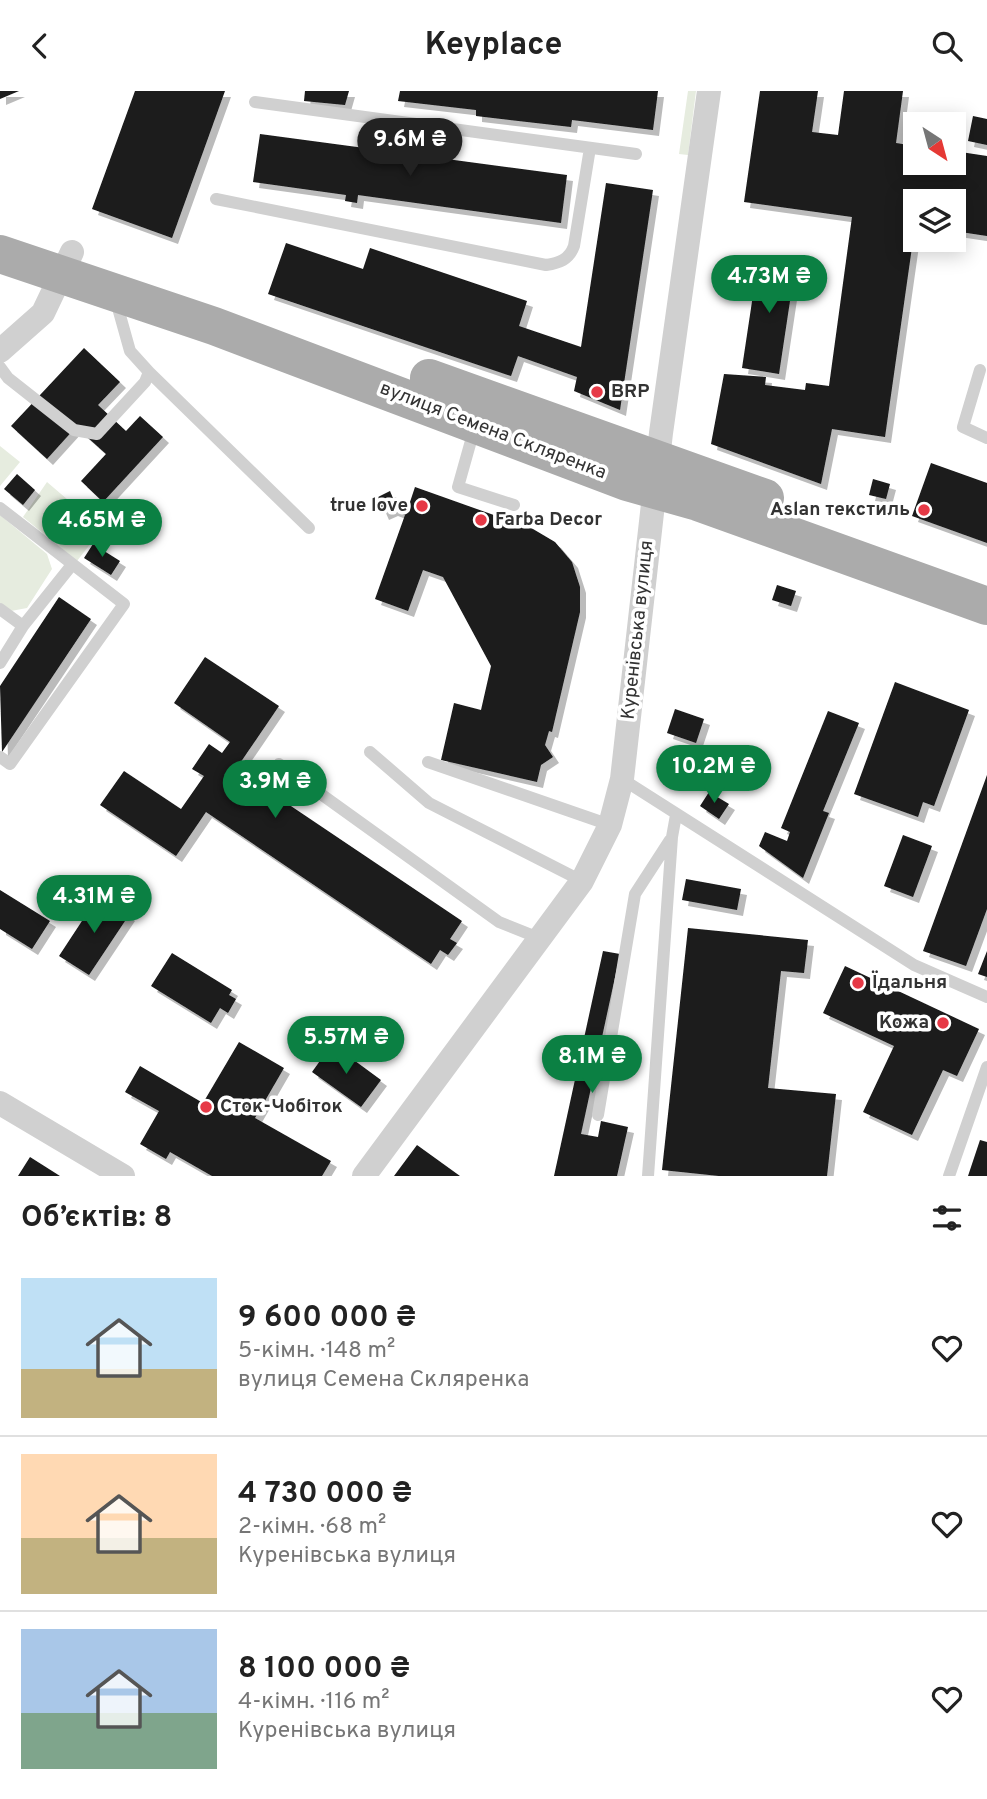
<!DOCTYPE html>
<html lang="uk">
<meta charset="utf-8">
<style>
:root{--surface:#fff;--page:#f6f6f6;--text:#222;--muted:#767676;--line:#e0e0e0;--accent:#0b8043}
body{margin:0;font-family:Overpass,sans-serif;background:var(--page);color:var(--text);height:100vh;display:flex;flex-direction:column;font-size:26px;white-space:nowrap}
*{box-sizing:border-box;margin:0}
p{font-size:23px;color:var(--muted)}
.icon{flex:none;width:38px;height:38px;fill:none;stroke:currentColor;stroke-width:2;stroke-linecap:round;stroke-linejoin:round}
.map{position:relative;height:1085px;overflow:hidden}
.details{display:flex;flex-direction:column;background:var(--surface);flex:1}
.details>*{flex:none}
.needle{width:46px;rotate:144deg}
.fabs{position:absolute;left:903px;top:21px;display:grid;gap:14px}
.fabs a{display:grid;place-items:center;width:63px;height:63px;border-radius:0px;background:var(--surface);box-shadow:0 4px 18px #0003;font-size:35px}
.price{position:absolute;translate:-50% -60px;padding:0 16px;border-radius:24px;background:var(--accent);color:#fff;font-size:23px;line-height:46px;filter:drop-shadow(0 2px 4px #0008)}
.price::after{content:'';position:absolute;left:50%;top:42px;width:21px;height:16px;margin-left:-10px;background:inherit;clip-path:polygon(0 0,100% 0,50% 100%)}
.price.active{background:#222;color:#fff}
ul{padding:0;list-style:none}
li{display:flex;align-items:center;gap:21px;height:175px;padding:0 21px}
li+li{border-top:2px solid var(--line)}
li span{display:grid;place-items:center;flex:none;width:196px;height:140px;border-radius:0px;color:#555}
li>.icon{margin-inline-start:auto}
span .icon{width:84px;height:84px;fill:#fffc;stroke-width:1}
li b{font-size:30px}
h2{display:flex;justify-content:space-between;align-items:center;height:84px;padding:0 21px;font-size:30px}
header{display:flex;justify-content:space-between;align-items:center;height:91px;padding:0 21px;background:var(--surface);font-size:32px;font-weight:700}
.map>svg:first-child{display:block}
</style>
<header><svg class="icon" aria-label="back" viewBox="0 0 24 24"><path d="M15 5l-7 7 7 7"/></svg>Keyplace<svg class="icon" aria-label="search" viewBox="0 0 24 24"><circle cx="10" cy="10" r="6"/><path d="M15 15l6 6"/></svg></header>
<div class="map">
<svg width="987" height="1085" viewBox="0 0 987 1085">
<defs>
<filter id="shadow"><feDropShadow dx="6" dy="6" stdDeviation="0" flood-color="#0004"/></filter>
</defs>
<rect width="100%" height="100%" fill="#fff"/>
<path fill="#e6ecdf" d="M 688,0 L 696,0 L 688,64 L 679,63 Z
M 0,355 L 20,371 L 0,395 Z
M 47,391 L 102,438 L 77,470 L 23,426 Z
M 0,424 L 47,463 L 52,478 L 27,517 L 11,520 L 0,512 Z"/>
<path fill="#1a1a1a" filter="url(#shadow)" d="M 0,0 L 19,0 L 0,8 Z
M 135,0 L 225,0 L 172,147 L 92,118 Z
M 305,0 L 349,0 L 345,14 L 304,10 Z
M 400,0 L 658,0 L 653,39 L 572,29 L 571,36 L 476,25 L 476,19 L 398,10 Z
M 760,0 L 818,0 L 812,41 L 838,44 L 844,0 L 903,0 L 896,52 L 915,55 L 915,72 L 954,72 L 954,60 L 987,65 L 987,145 L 954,140 L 954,110 L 915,110 L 915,135 L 885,346 L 832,338 L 821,393 L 711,353 L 724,283 L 766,286 L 765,294 L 805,299 L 806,292 L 829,295 L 852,126 L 744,111 Z
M 973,25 L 987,28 L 987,54 L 968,50 Z
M 260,43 L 567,84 L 561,132 L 358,104 L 357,112 L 345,110 L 346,104 L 253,91 Z
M 606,92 L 653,99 L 620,319 L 574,300 L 577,286 L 518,265 L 511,285 L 268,203 L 286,152 L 363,178 L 370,157 L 527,210 L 519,235 L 581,256 Z
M 759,164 L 796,170 L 779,283 L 742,277 Z
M 84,257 L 120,291 L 98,314 L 126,340 L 140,325 L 163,346 L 103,411 L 81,390 L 106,363 L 76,336 L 47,368 L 11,335 Z
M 931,372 L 987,392 L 987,452 L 912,425 Z
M 17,383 L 35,399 L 23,414 L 4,398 Z
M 873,388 L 890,393 L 886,408 L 869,404 Z
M 415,396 L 533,438 L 555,451 L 572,471 L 580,496 L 580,521 L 552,641 L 549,640 L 545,654 L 553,666 L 541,674 L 537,691 L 441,669 L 454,612 L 481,619 L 491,575 L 443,486 L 423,479 L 408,520 L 375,508 L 405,424 L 392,419 L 383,423 L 376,407 L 390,400 L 395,412 L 408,417 Z
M 93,453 L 120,470 L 111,484 L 84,467 Z
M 777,494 L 796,500 L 791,515 L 772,509 Z
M 59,506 L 91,528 L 2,661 L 0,595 Z
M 205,566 L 279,615 L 236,678 L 462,830 L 450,848 L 457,852 L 448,864 L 440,859 L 431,873 L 206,721 L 176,765 L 100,714 L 124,680 L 181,718 L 204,685 L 192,678 L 209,653 L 222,662 L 230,651 L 174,612 Z
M 895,591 L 969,619 L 934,715 L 923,711 L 918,726 L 854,703 Z
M 675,618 L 704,628 L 696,652 L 667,642 Z
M 828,620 L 859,632 L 823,720 L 829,722 L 803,787 L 759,755 L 765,741 L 787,750 L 790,741 L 781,737 Z
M 987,684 L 987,818 L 966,875 L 923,860 Z
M 709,701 L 729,713 L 719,728 L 700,715 Z
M 903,744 L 932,755 L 913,806 L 884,795 Z
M 686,788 L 741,798 L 737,819 L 682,809 Z
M 0,799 L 50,830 L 32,858 L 0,838 Z
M 99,804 L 129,824 L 89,884 L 59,865 Z
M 688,837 L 808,849 L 804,882 L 781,880 L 768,997 L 836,1003 L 827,1085 L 719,1085 L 662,1079 Z
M 603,860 L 620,863 L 581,1043 L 598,1046 L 601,1030 L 628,1036 L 617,1085 L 554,1085 Z
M 987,860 L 987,886 L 978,883 Z
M 172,862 L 232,899 L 229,904 L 236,908 L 228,922 L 220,917 L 211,932 L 151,895 Z
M 845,875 L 979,938 L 957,985 L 943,979 L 912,1044 L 863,1021 L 894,955 L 823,922 Z
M 239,951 L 284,977 L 255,1027 L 331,1070 L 322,1085 L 212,1085 L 170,1061 L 166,1068 L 140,1053 L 159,1020 L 125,1001 L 140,975 L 203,1012 Z
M 332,953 L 381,989 L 361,1016 L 312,981 Z
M 980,1049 L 987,1051 L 987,1085 L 968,1085 Z
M 417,1054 L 460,1085 L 394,1085 Z
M 30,1066 L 60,1085 L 18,1085 Z"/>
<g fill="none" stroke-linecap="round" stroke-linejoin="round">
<path stroke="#d0d0d0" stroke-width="12" d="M 255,11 L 636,63
M 216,108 L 546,174 C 559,172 569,169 574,155 L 590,57
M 0,276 L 8,287 L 74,339 L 97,343 L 145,291 L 149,281 L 130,260 L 116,210
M 980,279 L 963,336 L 987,347
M 149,281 L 309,437
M 474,339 L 458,396 L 514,414
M 0,417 L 124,513 L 10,673 L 0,666
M 0,518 L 23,535
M 0,572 L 23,535 L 71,475
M 370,661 L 429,712 L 582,790
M 428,671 L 610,734
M 279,673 L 499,831 L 539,847
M 622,688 L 914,874 L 987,906
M 598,1024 L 635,803 L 670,749
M 648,1085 L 672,746 L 676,724
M 949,1085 L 987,976"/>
<path stroke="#d0d0d0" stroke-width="24" d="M 0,260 L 43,222 L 72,161
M 0,1012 L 123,1085
M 364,1085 L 582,790 L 610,734 L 622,688 L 661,342 L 709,0"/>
<path stroke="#ababab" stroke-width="38" d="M 0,163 L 214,235 L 627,391 L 698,411 L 987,515
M 429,287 L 765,407"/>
</g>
<g fill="#e63946" stroke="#fff" stroke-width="2.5">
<circle cx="597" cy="301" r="7"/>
<circle cx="422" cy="415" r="7"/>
<circle cx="924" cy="419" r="7"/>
<circle cx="481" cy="429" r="7"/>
<circle cx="858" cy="892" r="7"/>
<circle cx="943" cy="932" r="7"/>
<circle cx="206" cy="1016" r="7"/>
</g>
<g text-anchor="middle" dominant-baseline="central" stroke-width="7" stroke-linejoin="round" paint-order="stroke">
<g font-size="19" font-weight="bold" fill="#333" stroke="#fff" text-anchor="start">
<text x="611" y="301">BRP</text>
<text x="408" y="415" text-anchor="end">true love</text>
<text x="910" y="419" text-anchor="end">Aslan текстиль</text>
<text x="495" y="429">Farba Decor</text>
<text x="872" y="892">Їдальня</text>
<text x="929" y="932" text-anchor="end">Кожа</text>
<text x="220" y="1016">Сток-Чобіток</text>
</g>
<g font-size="19" fill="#333" stroke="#fff">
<text transform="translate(493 340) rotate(21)">вулиця Семена Скляренка</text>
<text transform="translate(638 539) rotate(-84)">Куренівська вулиця</text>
</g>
</g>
</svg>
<div class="fabs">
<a><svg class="needle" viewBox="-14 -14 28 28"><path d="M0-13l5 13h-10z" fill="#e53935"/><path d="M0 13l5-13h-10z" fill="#767676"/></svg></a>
<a><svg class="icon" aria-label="layers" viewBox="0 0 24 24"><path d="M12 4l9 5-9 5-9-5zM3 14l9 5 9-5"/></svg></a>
</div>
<b class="price active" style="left:410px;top:87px">9.6M ₴</b>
<b class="price" style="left:769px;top:224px">4.73M ₴</b>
<b class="price" style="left:102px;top:468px">4.65M ₴</b>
<b class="price" style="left:714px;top:714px">10.2M ₴</b>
<b class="price" style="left:275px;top:729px">3.9M ₴</b>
<b class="price" style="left:94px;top:844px">4.31M ₴</b>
<b class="price" style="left:346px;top:985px">5.57M ₴</b>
<b class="price" style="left:592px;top:1004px">8.1M ₴</b>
</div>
<section class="details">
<h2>Об’єктів: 8<svg class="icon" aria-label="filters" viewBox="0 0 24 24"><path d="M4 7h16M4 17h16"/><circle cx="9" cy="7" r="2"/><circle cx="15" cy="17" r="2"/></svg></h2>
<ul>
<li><span style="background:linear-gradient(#bfe0f5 65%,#c2b280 0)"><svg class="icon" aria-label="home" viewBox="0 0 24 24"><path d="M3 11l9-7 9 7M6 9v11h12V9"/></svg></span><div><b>9 600 000 ₴</b><p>5-кімн. · 148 m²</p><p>вулиця Семена Скляренка</p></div><svg class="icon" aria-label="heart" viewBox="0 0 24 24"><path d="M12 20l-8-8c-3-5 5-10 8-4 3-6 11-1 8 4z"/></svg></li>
<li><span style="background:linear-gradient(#ffd9b3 60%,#c2b280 0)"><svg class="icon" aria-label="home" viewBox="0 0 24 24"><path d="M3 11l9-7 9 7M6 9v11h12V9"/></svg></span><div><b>4 730 000 ₴</b><p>2-кімн. · 68 m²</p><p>Куренівська вулиця</p></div><svg class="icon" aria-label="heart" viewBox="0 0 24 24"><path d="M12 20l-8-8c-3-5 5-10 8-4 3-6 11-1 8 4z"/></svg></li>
<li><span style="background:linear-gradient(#a9c7e8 60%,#7fa58c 0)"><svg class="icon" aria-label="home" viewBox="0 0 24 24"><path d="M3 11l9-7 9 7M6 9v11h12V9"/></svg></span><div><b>8 100 000 ₴</b><p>4-кімн. · 116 m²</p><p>Куренівська вулиця</p></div><svg class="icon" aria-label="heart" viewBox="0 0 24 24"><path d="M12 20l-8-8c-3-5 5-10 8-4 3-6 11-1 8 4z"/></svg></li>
</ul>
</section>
